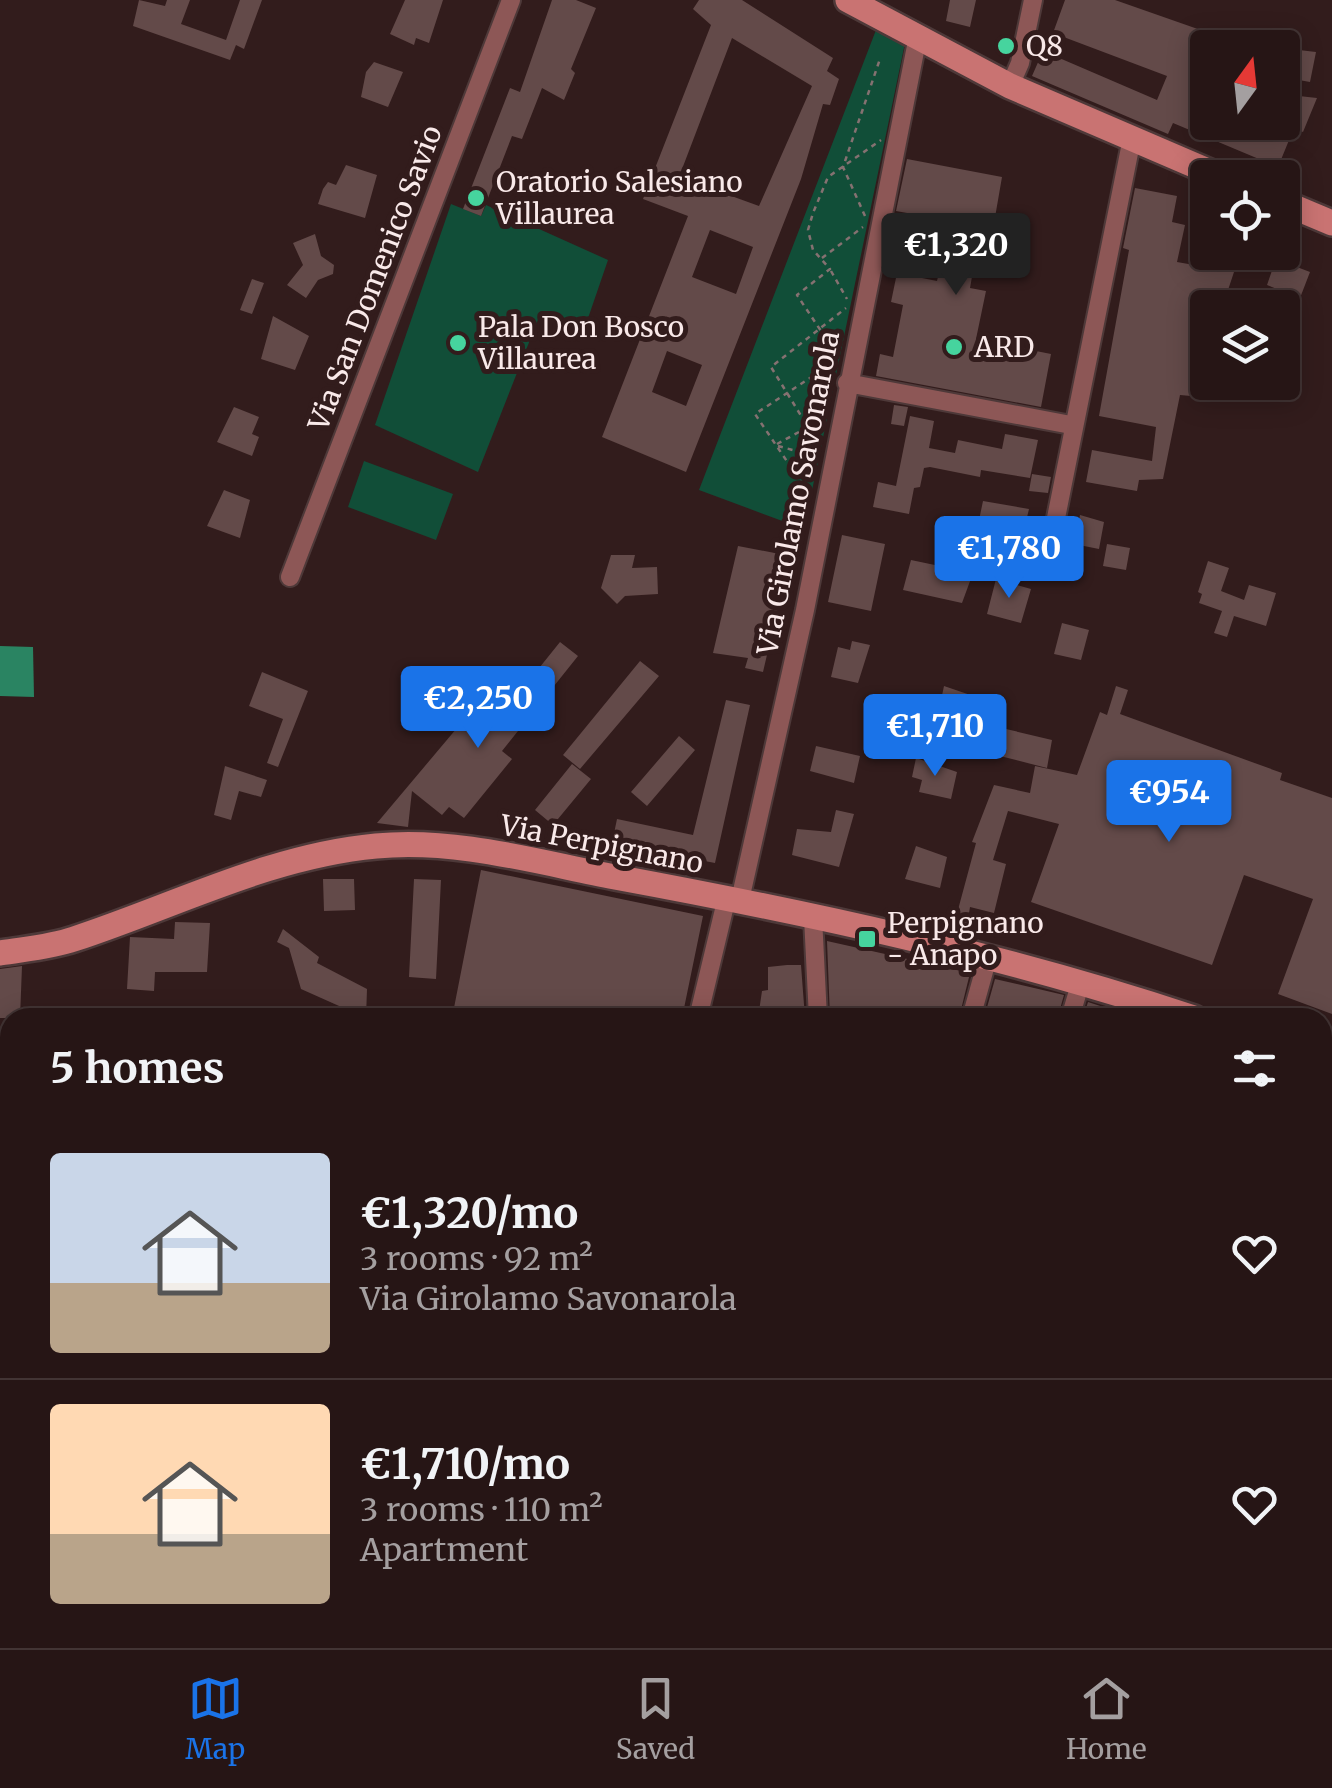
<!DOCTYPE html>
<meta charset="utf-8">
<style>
:root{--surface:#261515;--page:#322222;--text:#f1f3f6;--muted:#a49fa0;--line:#423434;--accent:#1a73e8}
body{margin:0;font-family:Merriweather,serif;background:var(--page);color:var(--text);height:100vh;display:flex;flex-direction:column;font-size:38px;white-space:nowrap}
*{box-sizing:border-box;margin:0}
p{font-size:32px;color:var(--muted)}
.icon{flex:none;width:55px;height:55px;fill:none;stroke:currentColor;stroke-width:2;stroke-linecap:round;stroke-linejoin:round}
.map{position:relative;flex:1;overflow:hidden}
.panel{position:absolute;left:0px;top:1008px;width:1332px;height:642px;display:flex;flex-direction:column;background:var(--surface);border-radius:30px 30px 0 0;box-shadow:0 5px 25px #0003,0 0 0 2px var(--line)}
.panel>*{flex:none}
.needle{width:65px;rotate:15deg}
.buttons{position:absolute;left:1190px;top:30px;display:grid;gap:20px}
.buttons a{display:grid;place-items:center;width:110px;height:110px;border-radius:10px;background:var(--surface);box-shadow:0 5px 25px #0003,0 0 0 2px var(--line);font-size:50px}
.price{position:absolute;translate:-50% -85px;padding:0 22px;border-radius:10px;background:var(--accent);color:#fff;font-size:32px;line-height:65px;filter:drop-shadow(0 2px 5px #0008)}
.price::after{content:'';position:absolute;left:50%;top:60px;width:30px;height:22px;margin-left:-15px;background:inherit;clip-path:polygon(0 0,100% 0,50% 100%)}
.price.selected{background:#222;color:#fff}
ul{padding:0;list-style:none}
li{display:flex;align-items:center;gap:30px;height:250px;padding:0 50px}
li+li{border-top:2px solid var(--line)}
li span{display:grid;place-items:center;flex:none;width:280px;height:200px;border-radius:10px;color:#555}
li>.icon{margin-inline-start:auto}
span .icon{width:120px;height:120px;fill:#fffc;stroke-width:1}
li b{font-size:42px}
h2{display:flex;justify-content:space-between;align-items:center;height:120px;padding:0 50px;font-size:42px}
.tabs{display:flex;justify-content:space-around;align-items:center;height:140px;border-top:2px solid var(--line);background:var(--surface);font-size:28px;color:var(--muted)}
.tabs a{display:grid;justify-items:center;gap:5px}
.tabs .selected{color:var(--accent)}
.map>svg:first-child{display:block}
</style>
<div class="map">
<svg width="1332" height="1648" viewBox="0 0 1332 1648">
<rect width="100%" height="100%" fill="#321c1c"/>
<path fill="#114e38" d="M 876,30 L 905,43 L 804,529 L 699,490 Z
M 451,204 L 481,216 L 486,205 L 608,260 L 585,327 L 541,312 L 478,472 L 375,425 Z
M 364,461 L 453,494 L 436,540 L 348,507 Z"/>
<path fill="#2a8462" d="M 0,646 L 33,647 L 34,697 L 0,696 Z"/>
<path fill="#634a49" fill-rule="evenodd" d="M 139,0 L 165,6 L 167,0 L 190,0 L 181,24 L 226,40 L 240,0 L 262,0 L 244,49 L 236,45 L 230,60 L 133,26 Z
M 405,0 L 443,0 L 429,43 L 416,38 L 414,45 L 390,34 Z
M 552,0 L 576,0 L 596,8 L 571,69 L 575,73 L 564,100 L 542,88 L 522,139 L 512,136 L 481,216 L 463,209 L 510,88 L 520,92 Z
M 699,0 L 742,0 L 833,58 L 827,71 L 839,79 L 830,105 L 823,104 L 801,179 L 686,472 L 602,437 L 688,216 L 643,199 L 711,25 L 693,9 ZM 732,38 L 812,86 L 759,206 L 679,177 ZM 710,230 L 753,247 L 736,294 L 692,277 ZM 667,351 L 702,365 L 686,406 L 652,392 Z
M 950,0 L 976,0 L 970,27 L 946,21 Z
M 1065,0 L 1115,0 L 1212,34 L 1247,40 L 1247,48 L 1208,48 L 1208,122 L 1282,122 L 1282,107 L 1292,111 L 1299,96 L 1317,98 L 1303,132 L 1294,128 L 1278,167 L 1173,123 L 1168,134 L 1032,76 L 1043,51 L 1157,100 L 1167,76 L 1053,33 Z
M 1282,48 L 1316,52 L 1310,82 L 1282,77 Z
M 374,62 L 403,72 L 388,107 L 361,97 L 366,72 Z
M 907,159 L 1002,177 L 993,229 L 981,226 L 970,288 L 986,291 L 976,339 L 1051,354 L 1041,407 L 876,376 L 880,354 L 893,357 L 903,305 L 891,302 L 897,273 L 937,281 L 951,221 L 896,211 Z
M 346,165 L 377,175 L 365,218 L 318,204 L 323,189 L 328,182 L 336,185 Z
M 1135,188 L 1177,196 L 1172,222 L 1185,225 L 1177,262 L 1234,272 L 1222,308 L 1208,308 L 1208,349 L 1191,396 L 1180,395 L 1163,479 L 1139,480 L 1137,491 L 1086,482 L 1092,450 L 1152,461 L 1156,427 L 1099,416 L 1129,250 L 1123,248 Z
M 315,234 L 321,256 L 334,265 L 333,274 L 318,280 L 306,298 L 287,285 L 303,265 L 293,243 Z
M 1276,259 L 1310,272 L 1300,298 L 1267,285 Z
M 252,279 L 264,283 L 252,314 L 240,310 Z
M 273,316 L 309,336 L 295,370 L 261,359 Z
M 894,405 L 908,407 L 904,426 L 891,424 Z
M 234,407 L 259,417 L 252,434 L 259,437 L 252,456 L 217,442 Z
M 910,416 L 934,421 L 929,448 L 955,453 L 958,440 L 1002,449 L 1005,434 L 1038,440 L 1030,478 L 981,470 L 980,477 L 930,467 L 924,468 L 920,487 L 914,488 L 909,514 L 873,507 L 878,482 L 896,486 Z
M 1032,474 L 1051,477 L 1048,493 L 1029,491 Z
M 224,490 L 250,500 L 240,538 L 207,526 Z
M 983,501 L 1029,509 L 1018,555 L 997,551 L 1000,534 L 977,530 Z
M 1080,515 L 1104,522 L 1099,549 L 1074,544 Z
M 842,535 L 885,544 L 871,611 L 828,602 Z
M 1107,544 L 1130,548 L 1126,570 L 1103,566 Z
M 738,546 L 790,556 L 763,672 L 745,668 L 748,658 L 713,653 Z
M 611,555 L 635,555 L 632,568 L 657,567 L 658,594 L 625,596 L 617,604 L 601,588 Z
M 911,560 L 973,573 L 962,603 L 903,590 Z
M 1208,561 L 1229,568 L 1221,591 L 1244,600 L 1249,585 L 1276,593 L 1266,626 L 1234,616 L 1227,637 L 1214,633 L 1222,611 L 1199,603 L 1202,594 L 1198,592 Z
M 996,579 L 1031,589 L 1021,623 L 987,614 Z
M 1062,623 L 1089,630 L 1081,660 L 1054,654 Z
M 852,641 L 870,645 L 858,683 L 831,677 L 838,647 L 850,650 Z
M 560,642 L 578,656 L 502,751 L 512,759 L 464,818 L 449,807 L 442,815 L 412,791 L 408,827 L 377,823 L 462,722 L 482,739 Z
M 640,661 L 659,676 L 580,769 L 563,755 Z
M 262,672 L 308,691 L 278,767 L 267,763 L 283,719 L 249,706 Z
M 944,686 L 985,700 L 978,728 L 947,721 L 950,708 L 940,705 Z
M 1116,686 L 1128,690 L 1120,714 L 1282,773 L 1280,780 L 1332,798 L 1332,1014 L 1278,994 L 1313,899 L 1244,875 L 1212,965 L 1031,902 L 1059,824 L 1008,811 L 993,860 L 1006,864 L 994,913 L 970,907 L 966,932 L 952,932 L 976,843 L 972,842 L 994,785 L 1030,793 L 1035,766 L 1077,775 L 1100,712 L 1107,715 Z
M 726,700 L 750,705 L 715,863 L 612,843 L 617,819 L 693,835 Z
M 1006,729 L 1052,740 L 1047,768 L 1000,756 Z
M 679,736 L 695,750 L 647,806 L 631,792 Z
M 816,746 L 860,756 L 854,783 L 810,771 Z
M 916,758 L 957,772 L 951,799 L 919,792 L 922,780 L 912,777 Z
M 572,764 L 591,779 L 553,825 L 535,810 Z
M 225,766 L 267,780 L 261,797 L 239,791 L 231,820 L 214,815 Z
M 836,810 L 854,814 L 839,867 L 792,855 L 797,829 L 831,832 Z
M 916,846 L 947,857 L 940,888 L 905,879 Z
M 481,870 L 703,916 L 682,1018 L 452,1018 Z
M 323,879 L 354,879 L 355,910 L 324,911 Z
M 414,879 L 441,880 L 436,979 L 409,977 Z
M 175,922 L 210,923 L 207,972 L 155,972 L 154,991 L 127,989 L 130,937 L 174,939 Z
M 283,929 L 319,957 L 317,963 L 367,989 L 366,1018 L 301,989 L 289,948 L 277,942 Z
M 827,941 L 970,973 L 959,1018 L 928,1018 L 884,1007 L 882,1018 L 830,1018 Z
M 787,965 L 801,965 L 805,1018 L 758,1018 L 762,991 L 768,990 L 768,967 Z
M 22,966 L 20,1018 L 0,1018 L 0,969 Z
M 995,979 L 1064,995 L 1058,1016 L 1021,1006 L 1017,1018 L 984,1018 Z
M 1088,1002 L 1128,1015 L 1127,1018 L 1083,1018 Z"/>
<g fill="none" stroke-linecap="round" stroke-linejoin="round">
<defs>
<path id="street" d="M 1010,86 L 1020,63 L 1033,0
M 847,383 L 1071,425
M 1048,558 L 1132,138
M 290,577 L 511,0
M 740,900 L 805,610 L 918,36
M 813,917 L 818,1018
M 698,1018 L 727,897
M 971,1018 L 988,957
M 1070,1018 L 1081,981
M 1322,1371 L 1332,1375
M 1322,1530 L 1332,1523
M 444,1640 L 476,1648
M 717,1640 L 718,1648
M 950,1640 L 952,1648
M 398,1648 L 403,1640
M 645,1648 L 656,1640"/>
<path id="secondary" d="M 848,0 L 1010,86 L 1224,178
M 1282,202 L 1332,223
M 0,953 C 24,949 51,947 74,939 C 175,906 269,856 376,846 C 455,838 537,862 615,877 C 810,913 1005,955 1194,1018
M 1322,1072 L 1332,1076"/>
</defs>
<use href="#street" stroke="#4e3939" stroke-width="22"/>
<use href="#secondary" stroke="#4e3939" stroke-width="30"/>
<path stroke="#857171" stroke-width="2.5" stroke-dasharray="5 5" stroke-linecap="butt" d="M 865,216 L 843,167 L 880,59
M 822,258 L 863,227
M 831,271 L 847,299
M 837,355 L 797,295 L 830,269 L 813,250 L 808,230 L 813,213 L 828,177 L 881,140
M 777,444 L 808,427 L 771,367 L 846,308
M 778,446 L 811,455 L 809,428
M 803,485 L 755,414 L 836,361"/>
<use href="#street" stroke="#8d5756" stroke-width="18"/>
<use href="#secondary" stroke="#c97372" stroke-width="25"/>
</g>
<g fill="#46d49e" stroke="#321c1c" stroke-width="4">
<circle cx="1006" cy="46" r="10"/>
<circle cx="476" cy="198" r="10"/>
<circle cx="458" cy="343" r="10"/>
<circle cx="954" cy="347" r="10"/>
<rect x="857" y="929" width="20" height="20" rx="5"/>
</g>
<g text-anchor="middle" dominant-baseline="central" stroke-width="10" stroke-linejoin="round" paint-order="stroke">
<g font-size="28" fill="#f9e9e9" stroke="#321c1c" text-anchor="start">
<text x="1026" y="46">Q8</text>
<text x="496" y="182">Oratorio Salesiano<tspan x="496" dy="32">Villaurea</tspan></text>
<text x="478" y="327">Pala Don Bosco<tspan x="478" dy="32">Villaurea</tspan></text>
<text x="974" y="347">ARD</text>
<text x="887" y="923">Perpignano<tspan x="887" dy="32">- Anapo</tspan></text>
</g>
<g font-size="28" fill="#f9e9e9" stroke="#321c1c">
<text transform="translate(375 278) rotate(-69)">Via San Domenico Savio</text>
<text transform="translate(798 493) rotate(-79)">Via Girolamo Savonarola</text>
<text transform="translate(602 844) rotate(11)">Via Perpignano</text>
</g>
</g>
</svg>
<div class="buttons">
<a><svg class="needle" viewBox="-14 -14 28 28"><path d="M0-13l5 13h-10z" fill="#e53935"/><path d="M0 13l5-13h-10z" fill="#a49fa0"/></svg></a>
<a><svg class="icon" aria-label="locate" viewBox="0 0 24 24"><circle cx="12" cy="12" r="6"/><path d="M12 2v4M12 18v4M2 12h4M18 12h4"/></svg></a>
<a><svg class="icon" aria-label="layers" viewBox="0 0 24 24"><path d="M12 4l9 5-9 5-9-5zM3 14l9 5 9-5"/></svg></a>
</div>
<b class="price selected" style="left:956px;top:298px">€1,320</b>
<b class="price" style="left:1009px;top:601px">€1,780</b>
<b class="price" style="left:478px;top:751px">€2,250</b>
<b class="price" style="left:935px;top:779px">€1,710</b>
<b class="price" style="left:1169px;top:845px">€954</b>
<section class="panel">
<h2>5 homes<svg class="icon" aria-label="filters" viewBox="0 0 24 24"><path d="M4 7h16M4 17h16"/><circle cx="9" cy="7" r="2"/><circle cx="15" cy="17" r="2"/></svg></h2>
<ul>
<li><span style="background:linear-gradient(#c9d6e8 65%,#b9a48a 0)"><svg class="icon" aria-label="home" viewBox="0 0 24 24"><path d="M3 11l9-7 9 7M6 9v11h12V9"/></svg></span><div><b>€1,320/mo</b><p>3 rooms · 92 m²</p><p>Via Girolamo Savonarola</p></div><svg class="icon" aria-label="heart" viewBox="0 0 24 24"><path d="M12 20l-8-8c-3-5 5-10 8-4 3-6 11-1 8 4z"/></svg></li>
<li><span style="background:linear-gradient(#ffd9b3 65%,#b9a48a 0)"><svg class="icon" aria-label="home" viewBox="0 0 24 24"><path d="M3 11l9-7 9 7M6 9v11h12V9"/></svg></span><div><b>€1,710/mo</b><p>3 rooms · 110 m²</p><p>Apartment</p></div><svg class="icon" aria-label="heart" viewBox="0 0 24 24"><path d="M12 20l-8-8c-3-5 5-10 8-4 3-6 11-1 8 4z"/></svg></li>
</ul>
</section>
</div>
<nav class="tabs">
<a class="selected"><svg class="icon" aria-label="map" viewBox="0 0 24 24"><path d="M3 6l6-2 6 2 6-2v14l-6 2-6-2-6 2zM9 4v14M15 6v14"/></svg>Map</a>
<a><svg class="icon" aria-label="saved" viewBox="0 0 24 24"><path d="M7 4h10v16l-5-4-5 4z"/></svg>Saved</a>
<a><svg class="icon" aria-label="home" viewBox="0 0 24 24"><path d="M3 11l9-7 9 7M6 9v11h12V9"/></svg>Home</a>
</nav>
